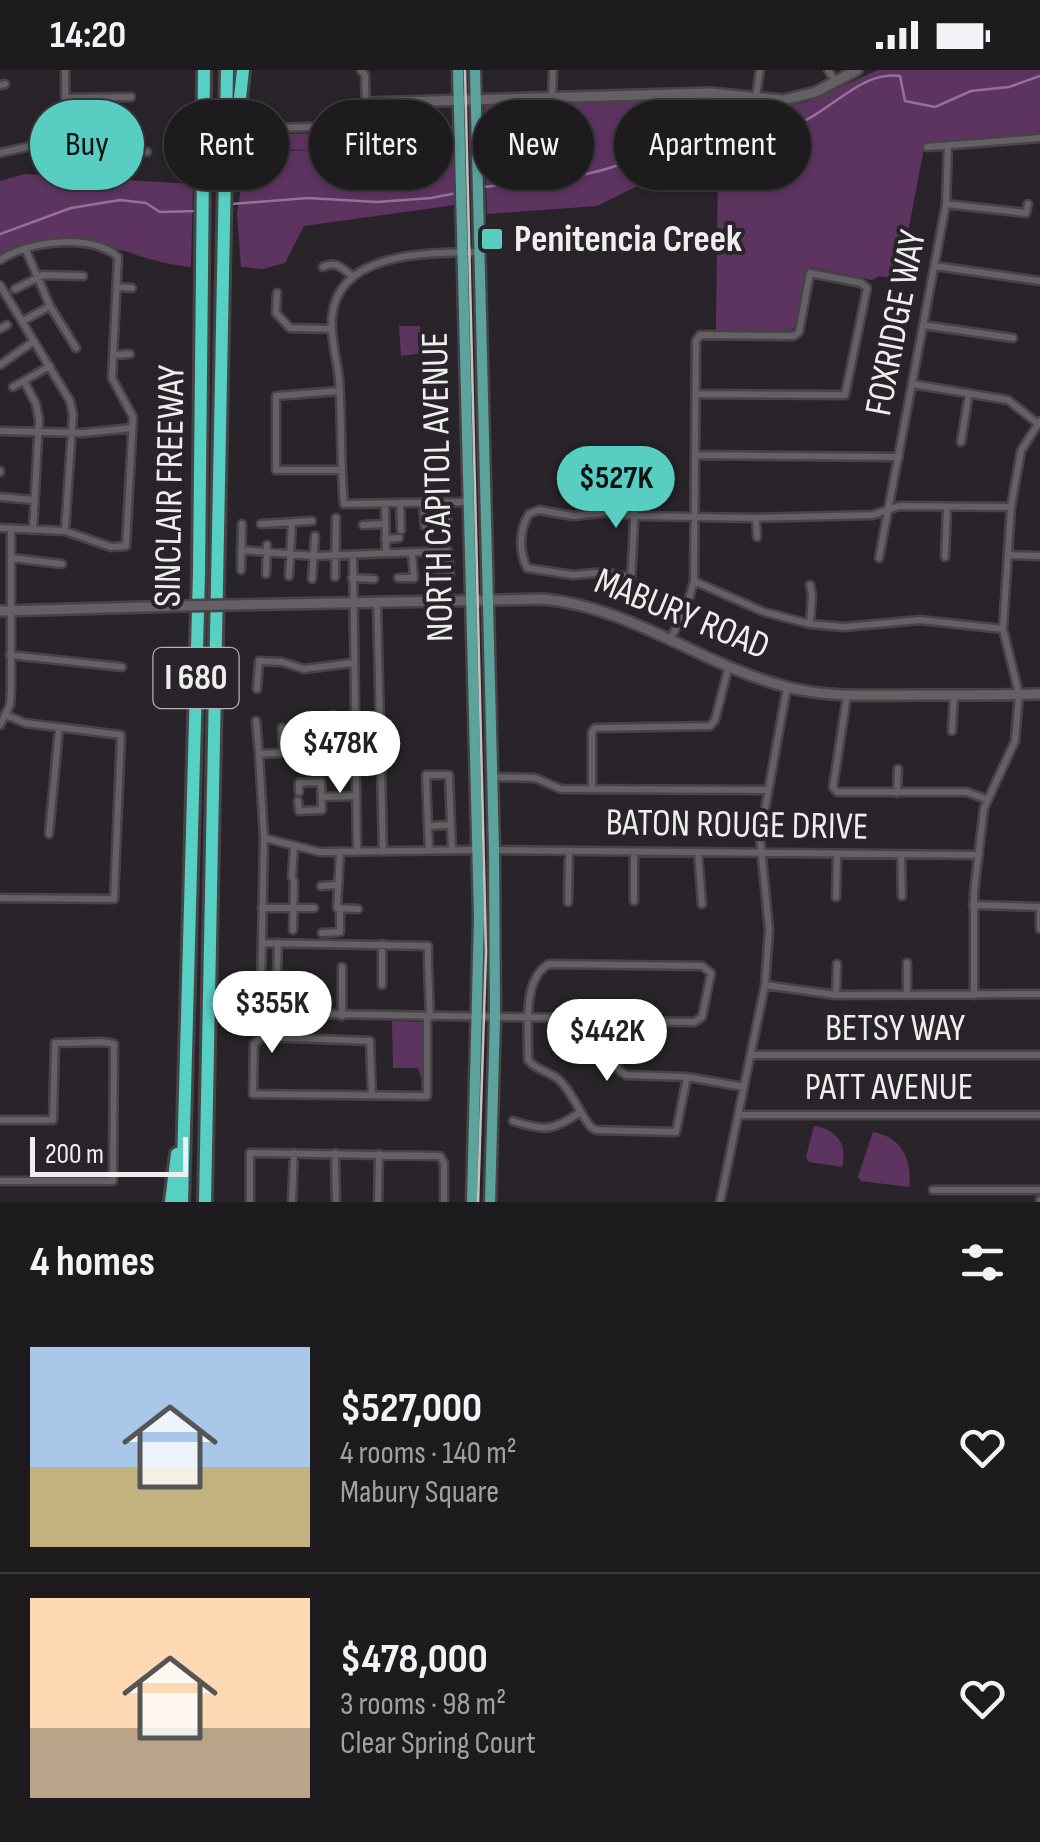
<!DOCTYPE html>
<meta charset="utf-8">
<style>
:root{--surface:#1e1b1f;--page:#262428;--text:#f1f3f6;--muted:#a1a1a4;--line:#3c393d;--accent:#57cec1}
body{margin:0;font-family:"Sofia Sans Condensed",sans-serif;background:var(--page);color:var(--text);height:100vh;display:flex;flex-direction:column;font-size:38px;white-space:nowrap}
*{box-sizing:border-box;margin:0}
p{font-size:32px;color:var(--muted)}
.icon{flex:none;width:55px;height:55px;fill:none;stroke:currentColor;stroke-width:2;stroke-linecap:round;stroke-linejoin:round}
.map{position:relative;height:1132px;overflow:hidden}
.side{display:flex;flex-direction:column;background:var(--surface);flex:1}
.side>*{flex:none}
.hud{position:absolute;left:30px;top:30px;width:980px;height:90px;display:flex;gap:20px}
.scale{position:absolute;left:30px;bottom:25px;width:158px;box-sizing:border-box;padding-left:10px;border:5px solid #f0edf0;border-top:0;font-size:28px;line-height:35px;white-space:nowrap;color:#f0edf0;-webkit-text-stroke:8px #282429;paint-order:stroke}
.price{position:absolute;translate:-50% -85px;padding:0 22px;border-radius:35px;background:#fff;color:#222;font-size:32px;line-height:65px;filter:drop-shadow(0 2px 5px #0008)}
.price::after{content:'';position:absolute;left:50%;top:60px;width:30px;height:22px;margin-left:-15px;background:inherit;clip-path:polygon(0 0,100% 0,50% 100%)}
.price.current{background:var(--accent);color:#111}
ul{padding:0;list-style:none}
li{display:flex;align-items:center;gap:30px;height:250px;padding:0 30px}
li+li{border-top:2px solid var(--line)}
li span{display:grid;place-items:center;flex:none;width:280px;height:200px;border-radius:0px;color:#555}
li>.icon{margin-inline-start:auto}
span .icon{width:120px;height:120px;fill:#fffc;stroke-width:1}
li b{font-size:42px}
h2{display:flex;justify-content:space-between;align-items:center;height:120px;padding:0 30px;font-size:42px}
.pill{padding:0 35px;border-radius:45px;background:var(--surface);box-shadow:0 2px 8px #0004,0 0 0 2px var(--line);font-size:35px;line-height:90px}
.pill.current{background:var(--accent);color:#111}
.status{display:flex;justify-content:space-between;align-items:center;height:70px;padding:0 50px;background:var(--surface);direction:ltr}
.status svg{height:28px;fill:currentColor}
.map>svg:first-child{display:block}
</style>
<div class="status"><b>14:20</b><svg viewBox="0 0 49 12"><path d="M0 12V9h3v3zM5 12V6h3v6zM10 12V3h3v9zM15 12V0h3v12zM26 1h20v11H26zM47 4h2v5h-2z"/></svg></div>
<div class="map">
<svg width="1040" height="1132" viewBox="0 0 1040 1132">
<rect width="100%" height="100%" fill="#282429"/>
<path fill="#5d3460" d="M 878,0 L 1040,0 L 1040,63 L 925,73 L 899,210 L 879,206 L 872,210 L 811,197 L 806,204 L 795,256 L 791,261 L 716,260 L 718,93 L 682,94 L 597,136 L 487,144 L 484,37 L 489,34 L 704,30 L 786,36 L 807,32 Z
M 340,63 L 341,79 L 456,76 L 455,135 L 304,156 L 285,193 L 263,199 L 241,197 L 237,143 L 247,82 L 313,80 L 282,79 L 282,64 Z
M 25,104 L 193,114 L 191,197 C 156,194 126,180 92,172 C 64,165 26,174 0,186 L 0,111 Z
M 399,256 L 420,256 L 424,283 L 401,286 Z
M 392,951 L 426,952 L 422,959 L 424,1008 L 421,1008 L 418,998 L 393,998 Z
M 814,1056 C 837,1059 848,1075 842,1097 L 809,1092 L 806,1087 Z
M 873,1062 C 901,1067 913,1089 909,1117 L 861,1111 L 858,1107 Z"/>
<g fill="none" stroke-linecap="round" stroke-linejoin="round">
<path stroke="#976f9b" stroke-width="2.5" d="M 484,117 C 527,112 589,109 628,91 C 656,77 679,40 711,35 C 740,31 770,61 791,56 C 829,45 860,0 900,6 L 905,31 L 935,37 L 971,21 L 1009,17 L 1040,6
M 232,134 L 308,128 L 377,132 L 431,128 L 457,123
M 0,164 L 71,138 L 120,130 L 146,133 L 160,142 L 199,141"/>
<defs>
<path id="street" d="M 65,0 L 66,77
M 828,0 L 836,12
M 0,15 L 5,14
M 756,26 L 760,0
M 66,28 L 131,27
M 552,28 L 553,0
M 266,58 L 361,56 L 366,46 L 365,5 L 361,0
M 927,77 L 1040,68
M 0,83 L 40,74 L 57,74 L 74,82 L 109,85 L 147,82
M 946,134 L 1026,143 L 1028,134
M 25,178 L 50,236 L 76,278
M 0,190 C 28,171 91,163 118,187 L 112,308 L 133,347 L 126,476 L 111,477 L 65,461 L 0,458
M 935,196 L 1040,211
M 323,197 C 335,191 341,197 351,205
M 0,215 L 70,331 L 73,344 L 65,461
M 118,217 L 132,218
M 15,219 L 43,205 L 83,206
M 277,223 L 276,243 L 290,258 L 332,259
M 23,251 L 50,236
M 923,255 L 1013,268
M 0,259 L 7,255
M 114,285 L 130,284
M 0,295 L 34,271
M 24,311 L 36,334 L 39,350 L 33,460
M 912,314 L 1008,330 L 1037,353
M 13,317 L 50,296
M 339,321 L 276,326 L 276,400 L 341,400
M 0,361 L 83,363 L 132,358
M 961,372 L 969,323
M 696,385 L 899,387
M 0,402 L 0,401
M 0,427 L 34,430
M 635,427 C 634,454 633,481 631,508 L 606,502 L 573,505 L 527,498 C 519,481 519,460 529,444 L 539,440 L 573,446 L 611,442 L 634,446 L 756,448 L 873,445 L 899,436 L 1011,437
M 447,432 L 447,456
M 468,432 L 344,434 C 340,393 342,351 339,309 C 337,289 330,267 332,247 C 338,180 430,183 480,182
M 423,433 L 425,456
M 400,434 L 401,460
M 385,435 L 386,483
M 756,448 L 757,467
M 261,454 L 312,451
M 363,455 L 385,454
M 385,469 L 399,468
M 241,480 L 314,486 L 448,481 L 450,505 L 438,506
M 353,485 L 357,782
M 1009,485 L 1040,486
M 945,487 L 947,439
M 12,488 L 62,494
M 879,488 L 946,134 L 948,75
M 241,500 L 242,454
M 266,504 L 267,475
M 289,506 L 292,453
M 335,507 L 336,448
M 352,508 L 374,509
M 398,508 L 414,508 L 412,484
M 312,509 L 315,466
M 694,511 L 764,542 L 810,554 L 844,557 L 920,550 L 1003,559
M 810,515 L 812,525 L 810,554
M 377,532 L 383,782
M 670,570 L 687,536 L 694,511 L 696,271 L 700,265 L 794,266 L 799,262 L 810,203 L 861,213 L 867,218 L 845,325 L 696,324
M 10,585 L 122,597
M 257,619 L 259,591 L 282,592 L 304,599 L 352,593
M 847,626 L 833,717 L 837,722 L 967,722 L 988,730
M 333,645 L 334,675 L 354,676
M 256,651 L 259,684
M 0,655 L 10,635 L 11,619 L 11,459
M 282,658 L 283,679 L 280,683 L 259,684 L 264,768 L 261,919 L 263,943 L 569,948 L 594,961 L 620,1001 L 626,1005 L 687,1007 L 744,1017
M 952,661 L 954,625
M 354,673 L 380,673
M 492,707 L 535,708 L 561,719 L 768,720
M 592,718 L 592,662 L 595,658 L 710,656 L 715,650 L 728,599
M 897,723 L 898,699
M 322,727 L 356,726
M 298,731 L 299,741 L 322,740 L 321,712 L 299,713 L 299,722
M 428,756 L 451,755
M 49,764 L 59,658
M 264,768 L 320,782 L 476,780
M 494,780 L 979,785
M 429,781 L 426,705 L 449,705 L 452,781
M 340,782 L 337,838 L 358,839
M 698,782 L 702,834
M 634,783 L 634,831
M 901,784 L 902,826
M 292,807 L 294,776
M 321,816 L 337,815
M 836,827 L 837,786
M 0,828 L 114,829 L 121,665 L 25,653 L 6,645
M 568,832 L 569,781
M 973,835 L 1040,837
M 1040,837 L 1040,859
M 262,838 L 314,838
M 293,860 L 294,811
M 322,863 L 340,862 L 340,839
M 262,873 L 428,876 L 428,891
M 382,874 L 382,915
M 907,893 L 907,925
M 428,894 L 430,947
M 342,897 L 342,946
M 277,905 L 278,873
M 765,915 L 836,925 L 1040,924
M 261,919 L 322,920
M 836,925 L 837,894
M 974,925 L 974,822 L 984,738 L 1015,671 L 1019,624 L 1003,559 L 1011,437 L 1021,381 L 1040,351
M 594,961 L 609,951 L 694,952 L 702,947 L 711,903 L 702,896 L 549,894 C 521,909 529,963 528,990 C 536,1000 547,1001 557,1008 C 571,1019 579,1043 591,1057 L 596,1060 L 676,1062 L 687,1007
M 751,985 L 1040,985
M 372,1026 L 370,971 L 262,967 L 254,974 L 253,1024 L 427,1026 L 427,947
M 738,1045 L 1040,1045
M 0,1050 L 53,1050 L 55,973 L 103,972 L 114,974 L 113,1111 L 0,1111
M 513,1051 C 544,1061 553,1061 579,1043
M 335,1083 L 336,1132
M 933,1120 L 1040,1120
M 250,1132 L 250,1083 L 440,1086 L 444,1093 L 444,1132
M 292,1132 L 294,1083
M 378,1132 L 379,1084
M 720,1132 L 765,915 L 769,860 L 760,767 L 787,617
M 1040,1132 L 1040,1130"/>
<path id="secondary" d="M 366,33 L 710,23 L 783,30 L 816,22 L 857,0
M 229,535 L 543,529 C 632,537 701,595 787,617 C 830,628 873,625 917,625 C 958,625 999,625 1040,624
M 0,541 L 181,536"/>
<path id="primary" d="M 458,0 L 479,847 L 472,1132
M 475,0 L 494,780 L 495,947 L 490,1132"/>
<path id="highway" d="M 232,101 L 243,0
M 171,1132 L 177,1084
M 182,1132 L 199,503 L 204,0
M 205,1132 L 227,0"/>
</defs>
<use href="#street" stroke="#474347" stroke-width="11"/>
<use href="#secondary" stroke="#474347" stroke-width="14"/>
<use href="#primary" stroke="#474347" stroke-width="15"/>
<use href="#highway" stroke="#474347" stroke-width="18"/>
<use href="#street" stroke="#646065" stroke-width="6"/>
<use href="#secondary" stroke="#646065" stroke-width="9"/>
<use href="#primary" stroke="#5ca39d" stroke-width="10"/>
<use href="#highway" stroke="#56d0c3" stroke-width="12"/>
<path stroke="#c4c0c4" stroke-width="2.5" d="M 465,0 L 486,882 L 478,1132"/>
<defs>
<path id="secondary-bridge" d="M 181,536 L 229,535"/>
</defs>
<use href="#secondary-bridge" stroke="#474347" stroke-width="14" stroke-linecap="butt"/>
<use href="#secondary-bridge" stroke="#646065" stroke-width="9"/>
</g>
<rect fill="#57cec1" stroke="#282429" stroke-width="4" x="480" y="157" width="24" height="24" rx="5"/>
<g text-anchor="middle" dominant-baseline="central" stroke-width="8" stroke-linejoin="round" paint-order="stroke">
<rect fill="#282429" stroke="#b4b1b4" stroke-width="2.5" x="153.5" y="578" width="85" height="60" rx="8"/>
<g font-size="35" font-weight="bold" fill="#f0edf0">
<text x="196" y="608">I 680</text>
</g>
<g font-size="38" font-weight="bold" fill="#f0edf0" stroke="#282429" text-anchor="start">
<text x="514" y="169">Penitencia Creek</text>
</g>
<g font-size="38" fill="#f0edf0" stroke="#282429">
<text transform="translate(896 253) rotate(-79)">FOXRIDGE WAY</text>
<text transform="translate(170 416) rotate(-89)">SINCLAIR FREEWAY</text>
<text transform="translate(438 417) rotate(-91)">NORTH CAPITOL AVENUE</text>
<text transform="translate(682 544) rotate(22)">MABURY ROAD</text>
<text transform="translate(737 755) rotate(1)">BATON ROUGE DRIVE</text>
<text x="895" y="958">BETSY WAY</text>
<text x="889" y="1017">PATT AVENUE</text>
</g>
</g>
</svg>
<div class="scale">200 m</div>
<b class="price current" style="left:616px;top:461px">$527K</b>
<b class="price" style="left:340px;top:726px">$478K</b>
<b class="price" style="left:272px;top:986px">$355K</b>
<b class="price" style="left:607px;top:1014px">$442K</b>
<div class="hud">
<a class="pill current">Buy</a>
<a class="pill">Rent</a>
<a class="pill">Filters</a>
<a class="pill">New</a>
<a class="pill">Apartment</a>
</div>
</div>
<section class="side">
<h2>4 homes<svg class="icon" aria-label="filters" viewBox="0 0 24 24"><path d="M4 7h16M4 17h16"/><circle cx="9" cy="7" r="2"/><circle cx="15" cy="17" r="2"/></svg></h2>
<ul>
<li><span style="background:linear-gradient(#a9c7e8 60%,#c2b280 0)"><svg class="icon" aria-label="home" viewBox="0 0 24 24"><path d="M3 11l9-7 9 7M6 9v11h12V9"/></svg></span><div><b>$527,000</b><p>4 rooms · 140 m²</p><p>Mabury Square</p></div><svg class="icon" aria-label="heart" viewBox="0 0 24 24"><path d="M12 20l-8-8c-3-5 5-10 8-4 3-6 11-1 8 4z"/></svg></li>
<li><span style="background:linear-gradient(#ffd9b3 65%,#b9a48a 0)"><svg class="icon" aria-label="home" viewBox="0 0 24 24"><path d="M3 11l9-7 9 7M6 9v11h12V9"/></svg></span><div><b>$478,000</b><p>3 rooms · 98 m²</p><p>Clear Spring Court</p></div><svg class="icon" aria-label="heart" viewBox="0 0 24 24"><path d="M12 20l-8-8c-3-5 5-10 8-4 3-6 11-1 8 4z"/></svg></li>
</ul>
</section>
